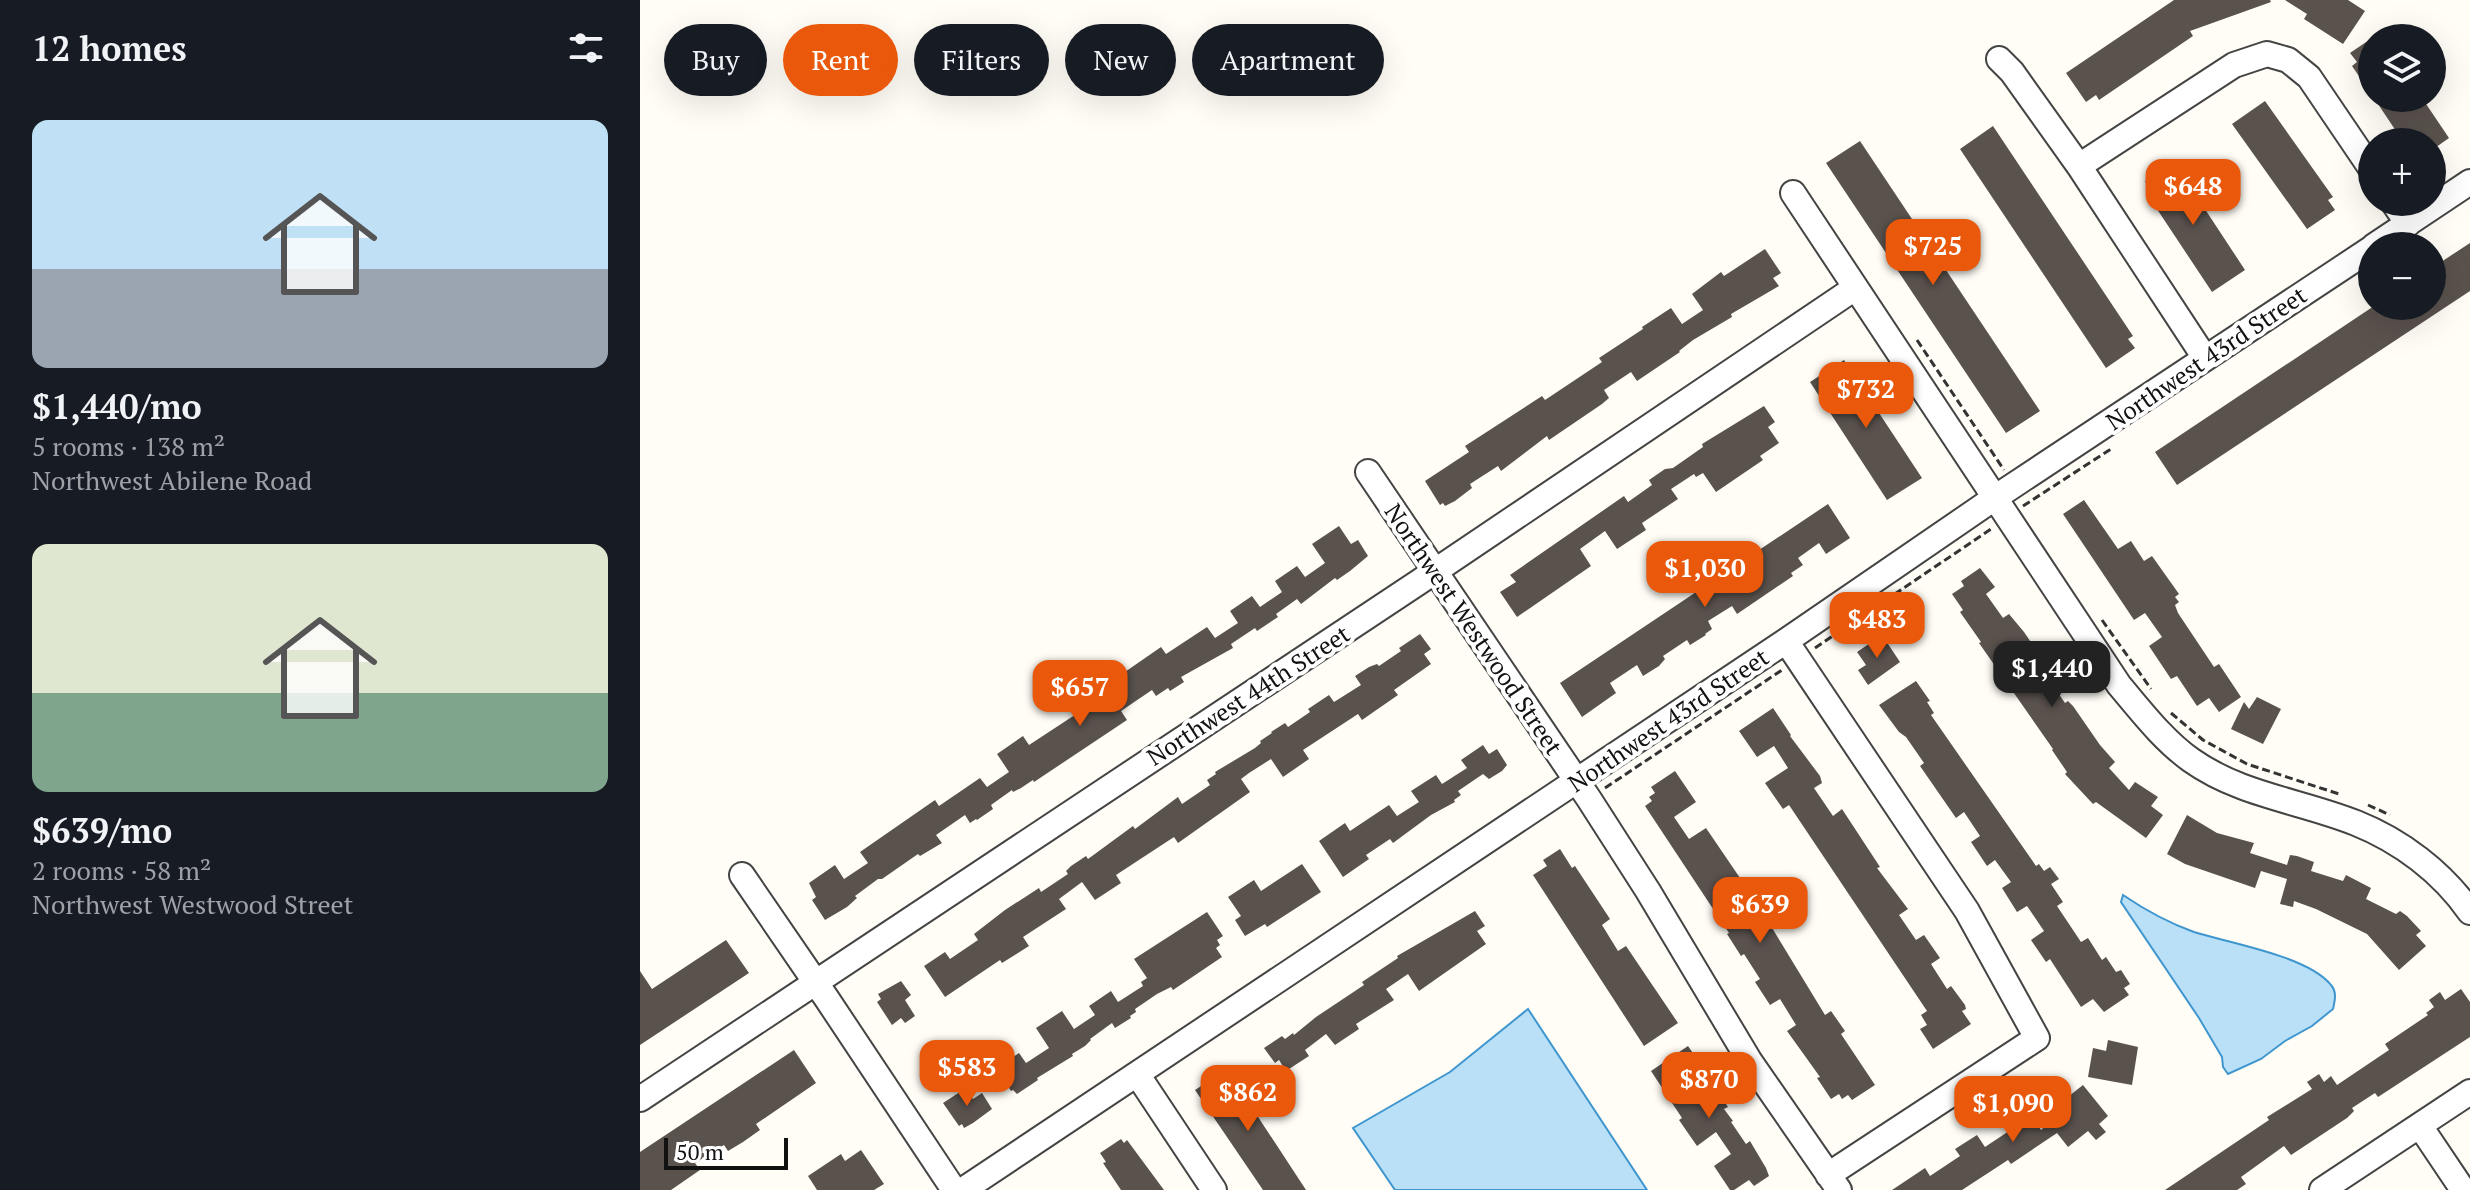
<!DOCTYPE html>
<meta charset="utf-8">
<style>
:root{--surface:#171b24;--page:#20242c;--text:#f1f3f6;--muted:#9ea1a6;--accent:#ea580c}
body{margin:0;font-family:"PT Serif",serif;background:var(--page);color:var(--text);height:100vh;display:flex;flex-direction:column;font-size:30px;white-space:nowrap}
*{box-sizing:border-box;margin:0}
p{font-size:26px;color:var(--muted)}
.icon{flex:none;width:44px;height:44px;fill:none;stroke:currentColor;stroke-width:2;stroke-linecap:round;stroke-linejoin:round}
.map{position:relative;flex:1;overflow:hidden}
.drawer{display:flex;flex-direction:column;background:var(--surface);width:640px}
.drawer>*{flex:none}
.top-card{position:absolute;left:24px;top:24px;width:760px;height:72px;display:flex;gap:16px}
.fabs{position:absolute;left:1718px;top:24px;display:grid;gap:16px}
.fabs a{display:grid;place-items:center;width:88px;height:88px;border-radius:50%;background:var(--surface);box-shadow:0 8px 32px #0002;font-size:40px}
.scale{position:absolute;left:24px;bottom:20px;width:124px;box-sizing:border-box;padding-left:8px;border:4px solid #111;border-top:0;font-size:22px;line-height:28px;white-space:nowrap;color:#111;-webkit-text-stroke:6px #fff;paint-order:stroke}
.price{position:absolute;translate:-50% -68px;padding:0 18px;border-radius:16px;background:var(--accent);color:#fff;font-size:26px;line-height:52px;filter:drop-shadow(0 2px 4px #0008)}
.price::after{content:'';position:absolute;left:50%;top:48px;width:24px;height:18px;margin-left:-12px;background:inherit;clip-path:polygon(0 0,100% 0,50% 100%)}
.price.selected{background:#222;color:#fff}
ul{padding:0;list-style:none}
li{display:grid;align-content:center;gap:16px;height:424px;padding:0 32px}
li span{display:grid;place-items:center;height:248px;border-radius:16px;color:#555}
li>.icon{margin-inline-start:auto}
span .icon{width:144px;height:144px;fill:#fffc;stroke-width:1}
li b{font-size:34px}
h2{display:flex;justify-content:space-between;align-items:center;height:96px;padding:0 32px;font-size:34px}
.pill{padding:0 28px;border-radius:36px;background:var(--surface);box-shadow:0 8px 32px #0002;font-size:28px;line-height:72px}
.pill.selected{background:var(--accent);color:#fff}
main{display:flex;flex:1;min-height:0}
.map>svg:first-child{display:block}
</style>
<main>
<section class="drawer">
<h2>12 homes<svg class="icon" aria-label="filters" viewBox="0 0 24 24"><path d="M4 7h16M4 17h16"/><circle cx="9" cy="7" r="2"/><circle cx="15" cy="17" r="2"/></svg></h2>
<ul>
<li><span style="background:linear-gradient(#bfe0f5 60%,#9aa5b1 0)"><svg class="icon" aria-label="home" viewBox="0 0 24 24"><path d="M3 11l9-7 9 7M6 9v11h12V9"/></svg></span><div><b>$1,440/mo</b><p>5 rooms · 138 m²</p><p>Northwest Abilene Road</p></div></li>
<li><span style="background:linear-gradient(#dfe7d0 60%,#7fa58c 0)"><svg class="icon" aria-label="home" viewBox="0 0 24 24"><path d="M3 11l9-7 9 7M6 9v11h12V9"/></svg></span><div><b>$639/mo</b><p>2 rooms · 58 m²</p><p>Northwest Westwood Street</p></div></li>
</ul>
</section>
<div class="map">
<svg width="1830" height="1190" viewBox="0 0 1830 1190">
<rect width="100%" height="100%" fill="#fffdf5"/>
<path fill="#b9e0f7" stroke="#3f96cf" stroke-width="2" d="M 1483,895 C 1505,910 1529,923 1554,932 C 1589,943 1668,956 1691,985 C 1697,992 1695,1000 1693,1009 L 1672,1026 L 1645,1041 L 1621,1059 L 1588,1074 L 1583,1067 L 1582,1057 L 1559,1018 L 1481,902 Z
M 888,1009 L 1007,1190 L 755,1190 L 713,1128 L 810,1072 Z"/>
<path fill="#5a524d" d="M 1534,0 L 1630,0 L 1631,2 L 1550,31 L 1553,36 L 1459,100 L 1456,95 L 1446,102 L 1426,73 Z
M 1645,0 L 1708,0 L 1725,11 L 1703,44 L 1664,19 L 1667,14 Z
M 1732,38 L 1732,95 L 1712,66 L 1717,62 L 1710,53 Z
M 1734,98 L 1782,98 L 1809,138 L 1792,150 L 1792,142 L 1769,142 L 1764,134 L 1760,137 Z
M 1625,101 L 1693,197 L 1688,200 L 1695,210 L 1667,229 L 1592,124 Z
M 1353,126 L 1493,336 L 1488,339 L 1495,348 L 1466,368 L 1320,149 Z
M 1220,141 L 1400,411 L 1366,433 L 1186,163 Z
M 1534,162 L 1605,270 L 1572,292 L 1507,194 L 1511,191 L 1505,181 Z
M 1830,243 L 1830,291 L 1537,485 L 1515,452 L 1734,306 L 1792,306 L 1792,274 L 1801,267 L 1798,264 Z
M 1125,249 L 1141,273 L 1133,278 L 1139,286 L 1091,314 L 1092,317 L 1053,340 L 1039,351 L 1040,352 L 997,381 L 991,372 L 964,390 L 969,398 L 962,404 L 909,440 L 907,436 L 861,471 L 858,466 L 830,484 L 832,488 L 815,501 L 805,506 L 803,503 L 800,505 L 785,481 L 829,452 L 825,446 L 902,396 L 905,400 L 962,362 L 959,358 L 1003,329 L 1002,327 L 1031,308 L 1042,324 L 1063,310 L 1052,294 L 1081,272 L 1084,276 Z
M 1204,360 L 1282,478 L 1247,500 L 1170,382 Z
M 1124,406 L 1135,422 L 1128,427 L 1139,443 L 1120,456 L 1123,460 L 1076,492 L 1063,473 L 1056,477 L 1054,474 L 1031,489 L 1038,499 L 1002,523 L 1006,530 L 977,549 L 965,531 L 940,549 L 951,566 L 877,617 L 860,592 L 876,582 L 870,575 L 984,496 L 988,502 L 1012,485 L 1009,480 L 1025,469 L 1033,468 L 1063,447 L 1062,444 Z
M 1444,500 L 1478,549 L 1491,541 L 1504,561 L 1512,556 L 1539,594 L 1535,597 L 1539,602 L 1535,605 L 1538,613 L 1574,667 L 1579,664 L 1601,697 L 1579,712 L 1569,698 L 1557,706 L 1537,676 L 1531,679 L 1509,646 L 1522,637 L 1505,613 L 1494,620 L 1423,514 Z
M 1188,504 L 1210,538 L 1186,554 L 1179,543 L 1158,558 L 1163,565 L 1151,573 L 1153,576 L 1097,614 L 1092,606 L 1068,621 L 1072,629 L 1065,634 L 1066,635 L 1050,645 L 1047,640 L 1023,656 L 1025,659 L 1019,666 L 1003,676 L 997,665 L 970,683 L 976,693 L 942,717 L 920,683 Z
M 699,526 L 711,544 L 718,540 L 728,556 L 710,571 L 697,580 L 695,578 L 661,604 L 657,599 L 636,614 L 638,617 L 617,631 L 615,628 L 591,644 L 593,648 L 541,677 L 544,682 L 530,691 L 528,688 L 516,696 L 512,690 L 481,711 L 487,720 L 394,782 L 393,780 L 381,788 L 373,792 L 372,790 L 351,805 L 353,809 L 337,820 L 336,819 L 330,823 L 325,815 L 296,835 L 302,843 L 280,856 L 278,854 L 242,879 L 238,879 L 215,896 L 217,898 L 207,907 L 185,920 L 172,900 L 176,897 L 169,883 L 195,865 L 204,879 L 228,863 L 220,852 L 295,800 L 299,806 L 340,778 L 347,787 L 369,772 L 357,754 L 383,736 L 389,745 L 447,707 L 443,701 L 521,647 L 526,654 L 567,627 L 575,638 L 598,623 L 590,611 L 612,596 L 620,607 L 642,592 L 635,581 L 657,566 L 665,577 L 685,563 L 672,544 Z
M 1340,568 L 1355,587 L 1346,594 L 1363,618 L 1369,614 L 1384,632 L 1413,675 L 1414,678 L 1410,681 L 1425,703 L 1428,701 L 1433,706 L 1460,745 L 1475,762 L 1469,768 L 1489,790 L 1495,782 L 1518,797 L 1511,806 L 1523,815 L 1506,838 L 1456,802 L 1453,804 L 1425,774 L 1427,772 L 1412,750 L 1413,749 L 1339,643 L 1341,642 L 1320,612 L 1323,610 L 1312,594 L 1324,586 L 1321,581 Z
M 780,634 L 791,649 L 784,654 L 791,664 L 754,690 L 758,695 L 722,720 L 718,714 L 663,750 L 669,759 L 643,777 L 631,759 L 609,773 L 601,779 L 610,792 L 538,843 L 534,837 L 476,875 L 481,883 L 455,900 L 442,882 L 419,899 L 426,909 L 383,937 L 389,946 L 362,963 L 360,960 L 305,997 L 284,966 L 305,952 L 310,959 L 338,940 L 334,934 L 365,910 L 399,888 L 401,892 L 428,874 L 426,871 L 431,866 L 446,856 L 448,859 L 493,826 L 495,829 L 538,797 L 542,804 L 570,785 L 567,780 L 576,774 L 575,772 L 615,748 L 621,743 L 620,741 L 632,733 L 631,732 L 645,723 L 648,727 L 670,712 L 668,709 L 689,695 L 694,702 L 721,685 L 715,676 L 729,667 L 737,664 L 739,666 L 761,651 L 759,648 Z
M 1242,635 L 1260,662 L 1228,685 L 1218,670 L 1226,665 L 1217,652 Z
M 1276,681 L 1290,701 L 1287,702 L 1294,713 L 1291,715 L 1396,866 L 1399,864 L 1404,871 L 1410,867 L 1419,879 L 1411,884 L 1423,902 L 1417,906 L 1441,942 L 1448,938 L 1462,960 L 1466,957 L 1476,972 L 1481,970 L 1490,984 L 1484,988 L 1489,995 L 1464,1012 L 1453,999 L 1441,1007 L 1410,959 L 1406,962 L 1391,940 L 1404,931 L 1387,906 L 1377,912 L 1362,888 L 1371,882 L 1355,860 L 1347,866 L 1331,842 L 1340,836 L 1324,812 L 1316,818 L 1280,766 L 1284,763 L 1266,737 L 1259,732 L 1239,705 Z
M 1617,697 L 1641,709 L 1623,744 L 1591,729 L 1604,702 L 1609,709 Z
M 1133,708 L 1151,735 L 1150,736 L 1180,776 L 1182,783 L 1174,788 L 1193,816 L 1202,809 L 1240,867 L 1237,868 L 1268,909 L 1259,915 L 1276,940 L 1284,935 L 1300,958 L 1291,964 L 1307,989 L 1311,986 L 1325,1005 L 1326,1009 L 1322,1011 L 1331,1024 L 1293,1049 L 1280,1029 L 1287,1025 L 1281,1015 L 1287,1011 L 1149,805 L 1143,809 L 1125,783 L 1148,768 L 1134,746 L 1117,757 L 1099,731 Z
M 843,745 L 849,754 L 857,749 L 867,765 L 862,771 L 849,779 L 843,774 L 818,791 L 821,795 L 814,800 L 815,802 L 791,815 L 753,843 L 750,839 L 726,855 L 729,859 L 703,877 L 679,841 L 705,823 L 710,831 L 749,805 L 757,816 L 779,802 L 771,791 L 796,775 L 802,784 L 827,768 L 821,760 Z
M 1035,771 L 1056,802 L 1034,817 L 1049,839 L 1066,828 L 1115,900 L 1185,1015 L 1191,1011 L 1205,1031 L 1201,1034 L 1235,1085 L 1212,1100 L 1208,1095 L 1202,1099 L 1199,1094 L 1191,1099 L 1177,1078 L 1180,1077 L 1147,1031 L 1156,1025 L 1140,999 L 1130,1005 L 1115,982 L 1120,979 L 1104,954 L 1101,956 L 1087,934 L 1089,933 L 1005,806 L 1012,801 L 1009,797 L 1015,793 L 1011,787 Z
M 1547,815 L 1577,833 L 1614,843 L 1610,853 L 1647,865 L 1650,855 L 1657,856 L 1674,862 L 1671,871 L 1703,881 L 1706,875 L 1731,888 L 1726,899 L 1756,914 L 1760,911 L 1767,916 L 1781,931 L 1776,935 L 1786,946 L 1759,970 L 1727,934 L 1676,909 L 1654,901 L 1653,907 L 1640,904 L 1647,879 L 1621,871 L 1615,888 L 1545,864 L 1527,854 Z
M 920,849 L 932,868 L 935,866 L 970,919 L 962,925 L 978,951 L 986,946 L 1038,1023 L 1004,1046 L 893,875 L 907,866 L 903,860 Z
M 662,864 L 681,892 L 627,927 L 625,924 L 605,936 L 595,920 L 601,916 L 588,897 L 614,880 L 621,891 Z
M 835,911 L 845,926 L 837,931 L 846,944 L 779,991 L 768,974 L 746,989 L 754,1000 L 716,1024 L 719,1029 L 695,1045 L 686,1034 L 665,1050 L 669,1056 L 646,1071 L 639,1060 L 635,1063 L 624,1048 L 642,1036 L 645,1039 L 653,1033 L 654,1035 L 676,1017 L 724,985 L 722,982 L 758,958 L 757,956 Z
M 567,912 L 583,936 L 577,940 L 580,945 L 576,948 L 582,957 L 533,990 L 531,987 L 517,994 L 495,1009 L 496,1012 L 490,1016 L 491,1018 L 475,1028 L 472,1023 L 450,1039 L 451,1040 L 445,1046 L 432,1054 L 433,1056 L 397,1078 L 398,1080 L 377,1094 L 373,1090 L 371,1091 L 356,1068 L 379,1053 L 386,1063 L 409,1048 L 396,1028 L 422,1011 L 434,1029 L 455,1015 L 449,1006 L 471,991 L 478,1002 L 503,986 L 501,982 L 507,978 L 494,959 Z
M 86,940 L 109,973 L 0,1045 L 0,971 L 12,989 Z
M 261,981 L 271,995 L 265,1000 L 275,1016 L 265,1023 L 261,1018 L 252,1025 L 237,1002 L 241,999 L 238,994 Z
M 1821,989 L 1830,1002 L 1830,1037 L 1738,1097 L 1735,1093 L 1712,1108 L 1714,1111 L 1707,1118 L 1651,1155 L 1644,1146 L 1601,1177 L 1606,1184 L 1597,1190 L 1525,1190 L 1629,1120 L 1627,1117 L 1672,1089 L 1667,1082 L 1679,1074 L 1684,1082 L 1691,1076 L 1697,1085 L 1749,1050 L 1745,1044 L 1788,1015 L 1786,1013 L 1794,1007 L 1789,1000 L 1800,992 L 1805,1000 Z
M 1468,1040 L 1498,1047 L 1492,1085 L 1448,1077 L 1453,1048 L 1466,1051 Z
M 1048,1046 L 1062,1066 L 1054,1071 L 1058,1076 L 1051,1080 L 1065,1102 L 1079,1093 L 1088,1107 L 1084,1109 L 1093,1121 L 1091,1122 L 1106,1144 L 1110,1141 L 1126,1168 L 1129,1176 L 1114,1186 L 1109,1180 L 1094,1190 L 1090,1190 L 1074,1166 L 1091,1154 L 1076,1132 L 1057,1146 L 1039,1120 L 1042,1118 L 1011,1071 Z
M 154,1050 L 176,1083 L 116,1124 L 120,1130 L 103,1142 L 88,1151 L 84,1145 L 55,1163 L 60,1170 L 31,1190 L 0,1190 L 0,1152 Z
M 589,1068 L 608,1095 L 605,1097 L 666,1190 L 623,1190 L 555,1090 Z
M 1443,1085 L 1468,1116 L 1459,1124 L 1466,1132 L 1456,1140 L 1448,1131 L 1428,1147 L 1417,1133 L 1371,1164 L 1368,1160 L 1322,1190 L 1252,1190 L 1285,1168 L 1290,1176 L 1320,1156 L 1315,1149 L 1337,1135 L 1345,1147 L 1369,1131 L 1363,1123 L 1386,1108 L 1401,1130 L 1425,1110 L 1419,1104 Z
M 326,1088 L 333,1099 L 342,1093 L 352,1109 L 333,1123 L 324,1128 L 322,1124 L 319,1126 L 303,1103 Z
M 481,1139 L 484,1143 L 487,1140 L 524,1190 L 481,1190 L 463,1163 L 466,1162 L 460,1153 Z
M 221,1150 L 244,1184 L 234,1190 L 177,1190 L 168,1176 L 201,1154 L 205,1161 Z"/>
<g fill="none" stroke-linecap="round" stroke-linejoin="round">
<defs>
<path id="minor" d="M 1359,59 L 1372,72 L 1439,166 L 1565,358
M 1439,166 L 1594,65 L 1627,54 L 1648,60 L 1669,77 L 1732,170
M 1153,193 L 1479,685 C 1501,711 1523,740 1551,760 C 1600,795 1661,801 1716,823 C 1761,841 1802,872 1830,912
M 1753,202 L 1768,224
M 1734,246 L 1830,182
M 728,472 L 949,799 L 1008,891 L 1109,1060 L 1199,1190
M 1146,641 L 1327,911 L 1397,1038 L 1188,1175
M 102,875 L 187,999 L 314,1190
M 497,1074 L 574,1190
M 0,1099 L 779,582 L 1215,288
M 1780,1126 L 1823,1190
M 323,1190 L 1146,641 L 1356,497 L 1732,248
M 1682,1190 L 1830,1092"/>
</defs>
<use href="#minor" stroke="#444" stroke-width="28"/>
<path stroke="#333" stroke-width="3" stroke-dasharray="8 4" stroke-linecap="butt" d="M 1277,340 L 1364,470
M 1383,506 L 1471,449
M 1462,620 L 1511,689
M 1175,648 L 1351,529
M 1531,713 L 1563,740 L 1607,764 L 1699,794
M 965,788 L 1142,670
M 1728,805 L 1750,815"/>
<use href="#minor" stroke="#fff" stroke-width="24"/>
</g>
<g text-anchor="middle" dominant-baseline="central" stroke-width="8" stroke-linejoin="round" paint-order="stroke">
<g font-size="24" fill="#111" stroke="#fff">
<text transform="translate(1566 358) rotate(-34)">Northwest 43rd Street</text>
<text transform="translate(834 629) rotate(56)">Northwest Westwood Street</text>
<text transform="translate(608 695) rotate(-33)">Northwest 44th Street</text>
<text transform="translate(1028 720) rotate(-34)">Northwest 43rd Street</text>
</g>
</g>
</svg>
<div class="fabs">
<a><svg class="icon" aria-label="layers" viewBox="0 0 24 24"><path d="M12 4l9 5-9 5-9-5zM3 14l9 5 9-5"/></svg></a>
<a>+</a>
<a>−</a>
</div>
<div class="scale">50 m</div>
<b class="price" style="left:1553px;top:227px">$648</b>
<b class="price" style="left:1293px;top:287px">$725</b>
<b class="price" style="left:1226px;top:430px">$732</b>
<b class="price" style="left:1065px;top:609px">$1,030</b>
<b class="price" style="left:1237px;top:660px">$483</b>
<b class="price selected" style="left:1412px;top:709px">$1,440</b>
<b class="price" style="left:440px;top:728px">$657</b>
<b class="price" style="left:1120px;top:945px">$639</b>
<b class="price" style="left:327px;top:1108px">$583</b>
<b class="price" style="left:1069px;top:1120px">$870</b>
<b class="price" style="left:608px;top:1133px">$862</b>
<b class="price" style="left:1373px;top:1144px">$1,090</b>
<div class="top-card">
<a class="pill">Buy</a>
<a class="pill selected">Rent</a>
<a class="pill">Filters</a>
<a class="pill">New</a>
<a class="pill">Apartment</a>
</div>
</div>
</main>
